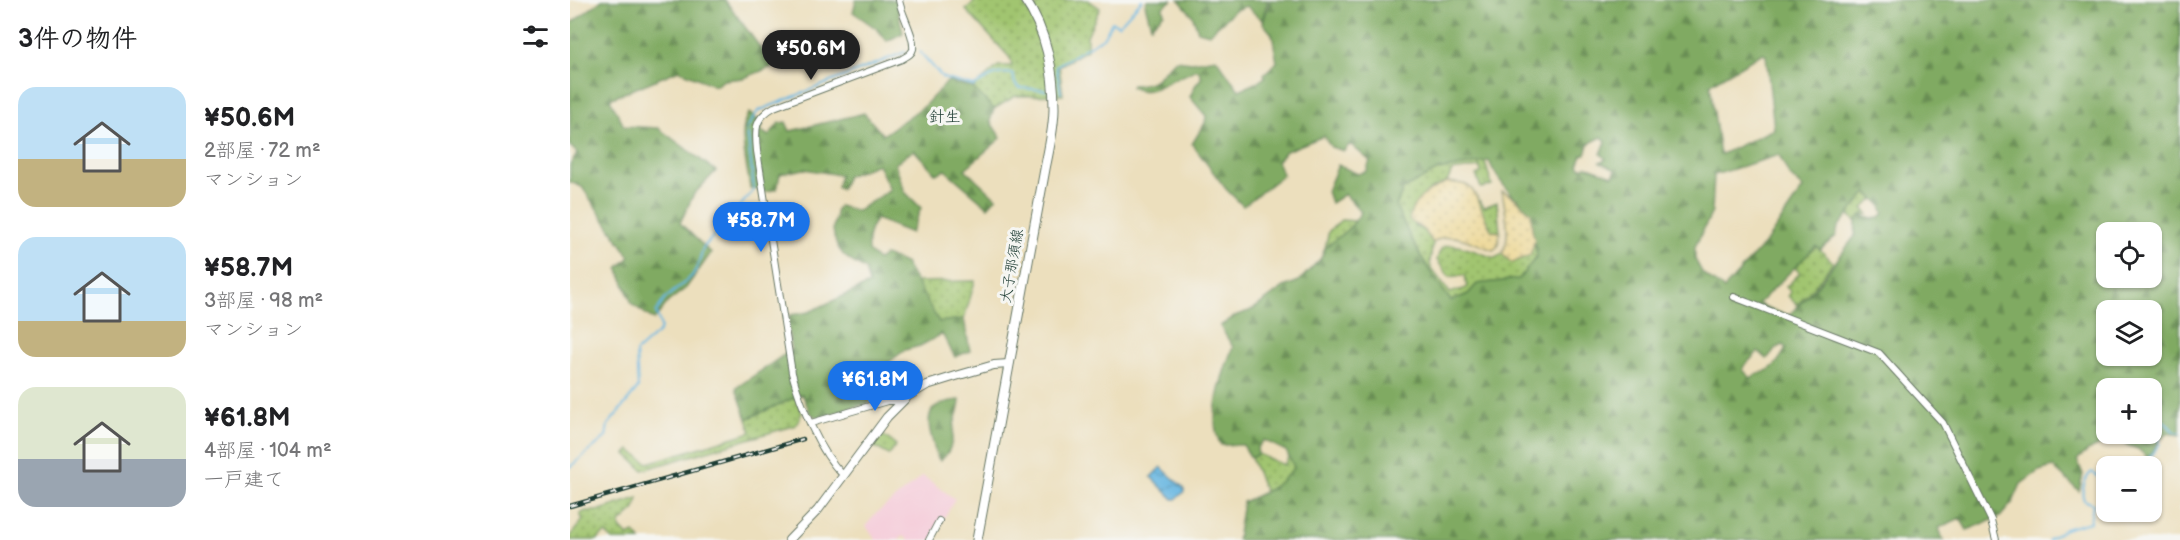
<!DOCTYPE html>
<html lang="ja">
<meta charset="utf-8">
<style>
:root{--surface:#fff;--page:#f6f6f6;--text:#202124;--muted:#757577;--accent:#1a73e8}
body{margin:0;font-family:"Balsamiq Sans","Klee One",sans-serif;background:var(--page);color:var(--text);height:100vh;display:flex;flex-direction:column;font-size:22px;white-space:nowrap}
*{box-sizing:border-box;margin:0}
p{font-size:20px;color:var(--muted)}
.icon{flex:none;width:33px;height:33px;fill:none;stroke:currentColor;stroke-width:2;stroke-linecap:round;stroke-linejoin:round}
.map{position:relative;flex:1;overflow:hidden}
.drawer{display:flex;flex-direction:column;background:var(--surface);width:570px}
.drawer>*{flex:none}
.buttons{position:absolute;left:1526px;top:222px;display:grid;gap:12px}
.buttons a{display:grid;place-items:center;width:66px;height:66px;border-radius:12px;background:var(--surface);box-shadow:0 2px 4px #0004;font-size:30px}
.price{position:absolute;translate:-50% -51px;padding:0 14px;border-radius:21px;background:var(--accent);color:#fff;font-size:20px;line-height:39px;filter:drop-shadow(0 2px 3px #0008)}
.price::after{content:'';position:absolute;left:50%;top:36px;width:18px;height:14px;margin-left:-9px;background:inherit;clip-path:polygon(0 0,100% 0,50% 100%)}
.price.selected{background:#222;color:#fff}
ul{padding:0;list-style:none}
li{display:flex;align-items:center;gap:18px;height:150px;padding:0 18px}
li span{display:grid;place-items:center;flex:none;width:168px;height:120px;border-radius:18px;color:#555}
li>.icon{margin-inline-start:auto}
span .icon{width:72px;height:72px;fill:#fffc;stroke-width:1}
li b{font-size:26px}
h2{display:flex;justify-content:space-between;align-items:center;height:72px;padding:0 18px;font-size:26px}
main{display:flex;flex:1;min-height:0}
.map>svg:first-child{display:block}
</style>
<main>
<section class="drawer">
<h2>3件の物件<svg class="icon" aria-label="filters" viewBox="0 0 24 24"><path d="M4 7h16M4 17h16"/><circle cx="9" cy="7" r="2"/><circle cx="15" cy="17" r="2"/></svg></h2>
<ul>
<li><span style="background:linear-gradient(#bfe0f5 60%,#c2b280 0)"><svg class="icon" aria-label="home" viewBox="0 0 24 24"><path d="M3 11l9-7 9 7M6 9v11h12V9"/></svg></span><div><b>¥50.6M</b><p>2部屋 · 72 m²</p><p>マンション</p></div></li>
<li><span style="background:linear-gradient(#bfe0f5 70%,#c2b280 0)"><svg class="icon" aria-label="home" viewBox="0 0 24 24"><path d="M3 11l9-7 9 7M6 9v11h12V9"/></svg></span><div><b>¥58.7M</b><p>3部屋 · 98 m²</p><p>マンション</p></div></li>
<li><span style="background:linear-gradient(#dfe7d0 60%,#9aa5b1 0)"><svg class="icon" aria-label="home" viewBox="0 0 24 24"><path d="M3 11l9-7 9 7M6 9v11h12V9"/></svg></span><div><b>¥61.8M</b><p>4部屋 · 104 m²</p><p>一戸建て</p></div></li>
</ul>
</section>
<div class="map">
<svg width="1610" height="540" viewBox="0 0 1610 540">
<defs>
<pattern id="grass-dots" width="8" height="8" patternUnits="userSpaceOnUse" patternTransform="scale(1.5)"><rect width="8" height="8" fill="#a1c56f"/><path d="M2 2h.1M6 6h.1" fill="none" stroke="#83a15c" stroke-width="1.8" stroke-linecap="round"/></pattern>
<pattern id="forest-firs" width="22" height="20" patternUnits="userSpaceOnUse" patternTransform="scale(1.5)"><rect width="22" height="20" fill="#80aa62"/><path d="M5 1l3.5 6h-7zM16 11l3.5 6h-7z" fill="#688c52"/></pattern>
<pattern id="sand-dots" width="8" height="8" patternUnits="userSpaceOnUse" patternTransform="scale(1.5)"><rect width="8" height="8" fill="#eeda9e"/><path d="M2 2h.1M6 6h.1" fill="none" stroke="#ccbc89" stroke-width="1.8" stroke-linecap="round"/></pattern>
<pattern id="water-waves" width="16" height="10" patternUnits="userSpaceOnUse" patternTransform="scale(1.5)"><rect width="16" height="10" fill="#66b6e1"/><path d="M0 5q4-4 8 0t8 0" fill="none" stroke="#5395b7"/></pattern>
</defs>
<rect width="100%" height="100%" fill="#f6f6f2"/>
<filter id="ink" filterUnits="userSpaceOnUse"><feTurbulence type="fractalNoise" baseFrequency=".0167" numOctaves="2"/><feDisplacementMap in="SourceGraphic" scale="12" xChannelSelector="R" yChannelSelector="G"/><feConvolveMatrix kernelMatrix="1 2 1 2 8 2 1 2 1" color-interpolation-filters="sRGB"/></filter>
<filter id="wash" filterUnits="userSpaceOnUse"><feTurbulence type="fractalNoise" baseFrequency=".008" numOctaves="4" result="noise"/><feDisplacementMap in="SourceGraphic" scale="24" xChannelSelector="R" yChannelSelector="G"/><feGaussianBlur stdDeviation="1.35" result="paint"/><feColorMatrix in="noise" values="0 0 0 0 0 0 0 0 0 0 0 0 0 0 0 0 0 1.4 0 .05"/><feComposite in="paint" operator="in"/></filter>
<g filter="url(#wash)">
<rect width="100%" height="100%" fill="#ecdfbd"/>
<path fill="#f5cfdb" d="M 353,476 L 385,499 L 362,540 L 339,540 L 333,536 L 329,540 L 306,540 L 296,526 L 304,515 Z"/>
<path fill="url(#grass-dots)" stroke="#608152" stroke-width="1.5" d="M 404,0 L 451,0 L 460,13 L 472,0 L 518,0 L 530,8 L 517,36 L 517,50 L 489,66 L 493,95 L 445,96 L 424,109 L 403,88 L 428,66 L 442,66 L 440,58 L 396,10 L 404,2 Z
M 915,162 L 922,185 L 911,188 L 906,175 L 911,173 L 910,167 L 882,171 L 877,182 L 859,190 L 844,226 L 855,231 L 863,243 L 860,261 L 861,268 L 880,293 L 897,288 L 895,275 L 879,277 L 867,260 C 869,255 869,250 873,247 C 883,240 913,255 925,258 L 932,254 L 942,263 L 960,255 L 965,240 L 967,256 L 949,279 L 907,284 L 898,294 L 881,301 C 859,271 840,241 826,207 L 833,189 L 868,170 Z
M 1297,192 L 1304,199 L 1293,208 L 1298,214 L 1291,215 L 1286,222 L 1278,214 Z
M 906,196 L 914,207 L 927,202 L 930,232 L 922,231 L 911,210 Z
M 771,220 L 786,221 L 759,247 L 755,248 L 759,231 Z
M 1246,246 L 1263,262 L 1245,286 L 1227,305 L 1218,296 L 1221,292 L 1216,287 L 1230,273 L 1224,267 Z
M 405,281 L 394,319 L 369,322 L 344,282 Z
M 226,397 L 232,413 L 226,425 L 73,470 L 56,454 L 60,450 L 78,463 L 181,432 L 177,419 Z
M 310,433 L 326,445 L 319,455 L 301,445 Z
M 688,454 L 714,465 L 719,456 L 724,467 L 715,479 L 695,492 L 681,458 Z
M 68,498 L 65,509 L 50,523 L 50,528 L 58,536 L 64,533 L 71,540 L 43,540 L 35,533 L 27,540 L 0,540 L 0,536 L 13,520 L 10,514 L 16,511 L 27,511 Z"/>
<path fill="url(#forest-firs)" stroke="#50744b" stroke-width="1.5" fill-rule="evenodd" d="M 32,0 L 155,0 L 204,66 L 174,78 L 154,80 L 145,86 L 109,70 L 40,99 L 54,126 L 88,128 L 146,171 L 124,194 L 110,223 L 141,253 L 116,288 L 98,302 L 84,320 L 62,304 L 48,268 L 60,257 L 12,187 L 0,182 L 0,165 L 7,153 L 0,146 L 0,24 Z
M 286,0 L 326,0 L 333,33 L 317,41 L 307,29 L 283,12 Z
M 577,0 L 602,0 L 593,7 L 594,13 L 581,26 L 575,4 Z
M 609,0 L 698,0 L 692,20 L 676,6 L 665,10 L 639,34 L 628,31 L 622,15 Z
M 700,0 L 1610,0 L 1610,435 L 1596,433 C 1589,438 1585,450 1578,458 L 1568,449 L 1541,439 L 1518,451 L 1507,460 L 1513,474 L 1509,491 L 1483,467 L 1469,471 L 1451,484 L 1443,502 L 1430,517 L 1397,530 L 1390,518 L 1369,528 L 1373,540 L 667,540 L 673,502 C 694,493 710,486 724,467 L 716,451 L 694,440 L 687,448 L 688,454 L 681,458 L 673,445 L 651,445 C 636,420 653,372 663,347 L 650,326 L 667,315 L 682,310 L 714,287 L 729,281 L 751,258 L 755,248 L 781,227 L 791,212 L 775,194 L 761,203 L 757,191 L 768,165 L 788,174 L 796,171 L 800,161 L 780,144 L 774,151 L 761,147 L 754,136 L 716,151 L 707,161 L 713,175 L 673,206 L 656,189 L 622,144 L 635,123 L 636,116 L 620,97 L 625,86 L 632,77 L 628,70 L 624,70 C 614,77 607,77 598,82 C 586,88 575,95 561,87 L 562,85 C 594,83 586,74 606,60 L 622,62 L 646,58 L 669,90 L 688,82 L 695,77 L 694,74 L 707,62 L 702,34 L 693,23 ZM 1193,53 L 1196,55 L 1204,129 L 1150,155 L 1140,84 ZM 1032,137 L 1036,141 L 1031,154 L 1036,159 L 1030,162 L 1046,170 L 1043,176 L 1016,166 L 1011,168 L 1008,165 L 1012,155 L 1016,154 L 1018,144 ZM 1209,155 L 1219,175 L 1233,188 L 1199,238 L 1154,289 L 1133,274 L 1125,259 L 1125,247 L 1142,212 L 1144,175 ZM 919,161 C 928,183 944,197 961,213 L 962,230 L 967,256 L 949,279 L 907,284 L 898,294 L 881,301 C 858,271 840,241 826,206 L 833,189 L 868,170 ZM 1297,192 L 1310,204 L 1314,213 L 1309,218 L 1302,219 L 1291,215 L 1286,222 L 1285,236 L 1248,285 L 1218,316 L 1188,304 L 1246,246 L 1250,250 L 1266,236 L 1268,227 ZM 1536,232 L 1581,232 L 1581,278 L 1536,278 ZM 1536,310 L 1581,310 L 1581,356 L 1536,356 ZM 1213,345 L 1216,348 C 1213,355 1206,365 1200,369 C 1194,373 1187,372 1181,378 L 1173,370 L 1174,366 L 1188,352 L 1197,359 L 1205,349 ZM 1536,388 L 1581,388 L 1581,434 L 1536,434 Z
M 378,81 L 403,88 L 424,109 L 420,121 L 431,138 L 395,169 L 426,198 L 418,207 L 375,170 L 366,174 L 344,150 L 325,164 L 335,192 L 351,208 L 341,233 L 306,219 C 299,230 297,238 298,251 L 308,260 L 315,255 L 335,263 L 369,322 L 394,319 L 400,351 L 385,357 L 372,334 L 350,346 L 335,350 L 310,369 L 293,392 L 301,402 L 249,418 L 241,414 L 232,394 L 177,419 L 166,388 L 221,350 L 218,325 L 220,315 L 239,312 L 299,284 L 295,269 C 277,260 265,252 263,229 C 263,222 267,217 266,210 L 269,206 L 287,211 L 320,190 L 308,164 L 277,176 L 271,189 L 267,187 L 270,175 L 234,169 L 210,174 L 207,189 L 196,192 L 180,188 C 178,169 166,128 179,113 L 193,124 L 191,131 L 199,136 L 209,123 L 216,122 L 220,131 L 294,113 L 313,135 L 354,106 Z
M 390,400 C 390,408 386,416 384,425 C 382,440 383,450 370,461 C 365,455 364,447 362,439 C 354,411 362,402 390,400 Z"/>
<path fill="url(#sand-dots)" stroke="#868c69" stroke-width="1.5" d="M 877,182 C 883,183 890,183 896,185 C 908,189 913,220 922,231 L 930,232 L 928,246 L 923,250 C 904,244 881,228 863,243 L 855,231 L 839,220 C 842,199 858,191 877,182 Z
M 932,191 L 942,196 L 961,213 L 962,230 L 965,240 L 960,255 L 942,263 L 932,254 C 942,237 935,210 932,191 Z"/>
<path fill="url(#water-waves)" stroke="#427a8a" stroke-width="1.5" d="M 591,467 L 614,488 L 614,492 L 606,499 L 603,499 L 581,477 Z"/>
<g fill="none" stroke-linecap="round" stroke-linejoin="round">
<path stroke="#66b6e1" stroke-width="2" d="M 350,52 L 373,78 L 404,86 C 417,78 427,71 443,74 L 445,84 L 450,88 L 476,90
M 491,93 L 486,66 L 533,38 L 542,22 L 549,25 L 572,0
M 0,467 L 36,437 L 38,425 L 68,388 L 66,352 L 90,331 L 91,327 L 86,312 L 95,299 L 122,276 L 128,266 L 133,248 L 184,190 L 177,128 L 188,111 L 335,52
M 1581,473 L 1585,469 L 1579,458 L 1590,444 L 1588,425 L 1591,421 L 1595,422 L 1604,432 L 1610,433
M 1478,540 L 1495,529 L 1520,522 L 1523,504 L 1514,500 C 1510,492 1515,477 1522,472 L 1531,479 L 1536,474"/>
</g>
</g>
<g filter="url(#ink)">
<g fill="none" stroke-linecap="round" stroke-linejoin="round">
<defs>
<path id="minor" d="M 1164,297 L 1309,353 L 1373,423 L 1421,520 L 1426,540
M 241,423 L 317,401 L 332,401
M 273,475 C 249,451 231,406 222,373 L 187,151 C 185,130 184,118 204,107 L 332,59 C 337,56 342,54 343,49 C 345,36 331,14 329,0
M 359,540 L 369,521"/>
<path id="tertiary" d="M 219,540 L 248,510 L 317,417 L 338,396 L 357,385 L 386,376 L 424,365 L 439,364"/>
<path id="primary" d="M 407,540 L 475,169 C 479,149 484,128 484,108 C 484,72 476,30 455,0"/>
</defs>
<use href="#minor" stroke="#677664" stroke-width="8"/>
<use href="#tertiary" stroke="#677664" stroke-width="10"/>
<use href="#primary" stroke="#677664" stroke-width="11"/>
<use href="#minor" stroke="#fff" stroke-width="6"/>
<use href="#tertiary" stroke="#fff" stroke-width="8"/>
<use href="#primary" stroke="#fff" stroke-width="9"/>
<defs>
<path id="rail" d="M 0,506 L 233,439"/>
</defs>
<use href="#rail" stroke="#1f3d34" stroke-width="4.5"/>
<use href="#rail" stroke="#f6f6f2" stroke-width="2" stroke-dasharray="7" stroke-linecap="butt"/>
</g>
</g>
<g text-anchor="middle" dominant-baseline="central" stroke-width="6" stroke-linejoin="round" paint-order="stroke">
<g font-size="15" fill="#1f3d34" stroke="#f6f6f2">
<text transform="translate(442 266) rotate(-80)">大子那須線</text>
</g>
<g font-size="16" fill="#1f3d34" stroke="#f6f6f2">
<text x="375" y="117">針生</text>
</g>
</g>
</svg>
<div class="buttons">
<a><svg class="icon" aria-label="locate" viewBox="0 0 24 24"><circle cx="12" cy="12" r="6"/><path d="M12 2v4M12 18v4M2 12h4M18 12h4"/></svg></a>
<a><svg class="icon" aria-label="layers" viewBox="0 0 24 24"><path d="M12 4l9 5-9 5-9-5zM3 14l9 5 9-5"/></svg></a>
<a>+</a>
<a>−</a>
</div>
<b class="price selected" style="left:241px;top:81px">¥50.6M</b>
<b class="price" style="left:191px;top:253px">¥58.7M</b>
<b class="price" style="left:305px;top:412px">¥61.8M</b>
</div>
</main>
